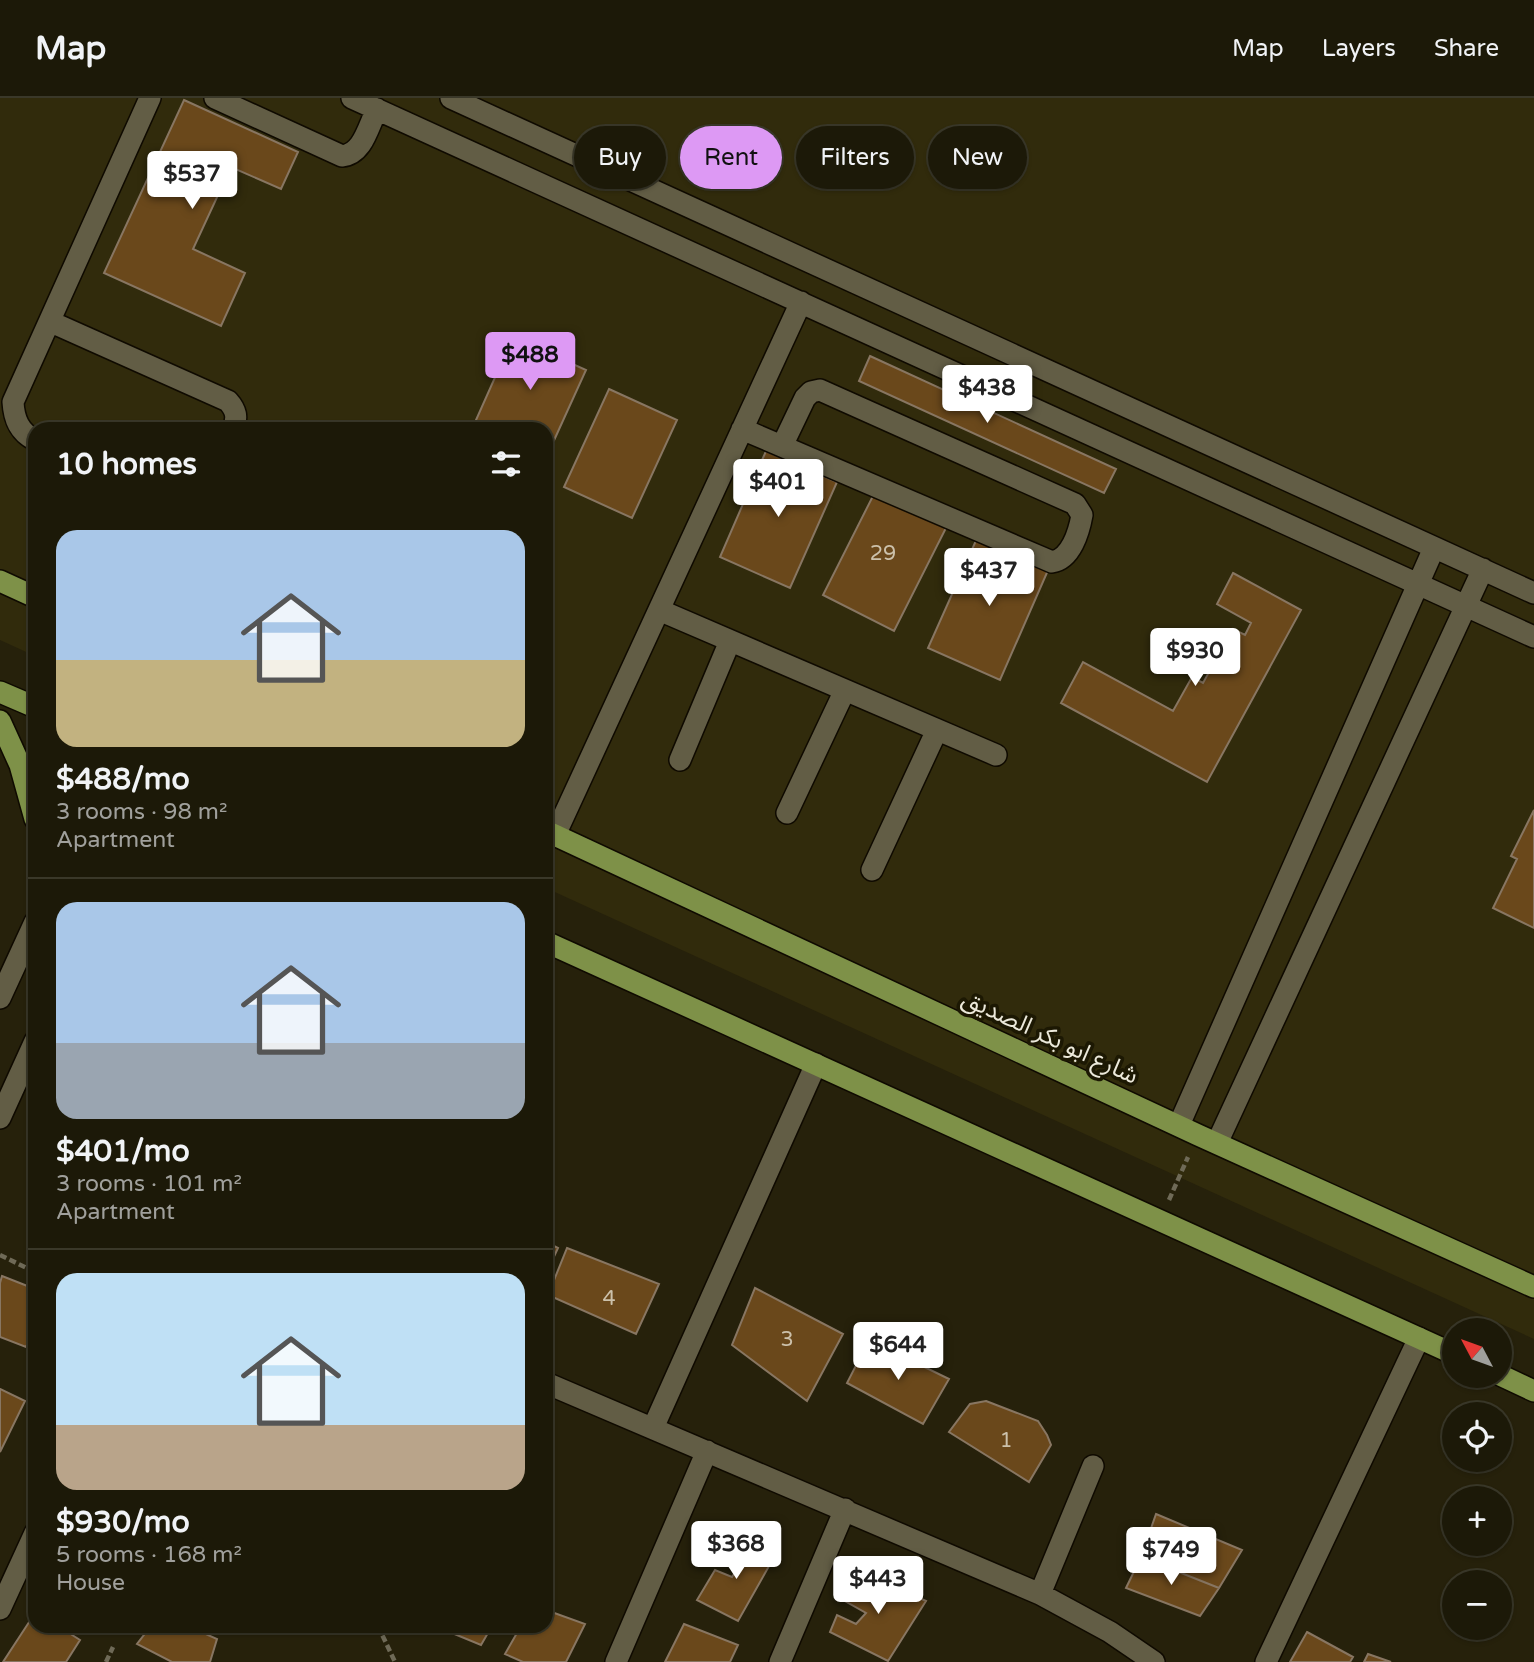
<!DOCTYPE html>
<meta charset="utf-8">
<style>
:root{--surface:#1c1908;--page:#252212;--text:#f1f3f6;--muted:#a0a09c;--line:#3a3829;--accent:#dd99f4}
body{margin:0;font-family:"Varela Round","Noto Sans Arabic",sans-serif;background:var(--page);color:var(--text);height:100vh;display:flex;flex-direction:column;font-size:26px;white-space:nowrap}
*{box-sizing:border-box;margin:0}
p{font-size:23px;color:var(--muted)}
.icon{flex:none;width:38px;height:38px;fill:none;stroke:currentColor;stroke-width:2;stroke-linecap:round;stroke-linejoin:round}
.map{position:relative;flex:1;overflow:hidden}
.side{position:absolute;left:28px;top:324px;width:525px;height:1211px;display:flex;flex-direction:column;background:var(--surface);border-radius:21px;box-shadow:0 2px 5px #0004,0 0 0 2px var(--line)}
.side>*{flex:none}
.guide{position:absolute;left:574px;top:28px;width:665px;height:63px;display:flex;gap:14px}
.needle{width:46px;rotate:311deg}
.tools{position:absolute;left:1442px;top:1220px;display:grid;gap:14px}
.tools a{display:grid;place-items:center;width:70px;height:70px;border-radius:50%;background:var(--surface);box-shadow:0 2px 5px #0004,0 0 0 2px var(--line);font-size:35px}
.price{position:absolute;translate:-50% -60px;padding:0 16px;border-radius:7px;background:#fff;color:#222;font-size:23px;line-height:46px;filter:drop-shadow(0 2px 4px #0008)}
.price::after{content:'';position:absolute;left:50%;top:42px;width:21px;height:16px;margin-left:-10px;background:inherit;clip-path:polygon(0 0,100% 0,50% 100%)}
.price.selected{background:var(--accent);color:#111}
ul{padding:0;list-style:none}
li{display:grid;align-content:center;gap:14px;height:371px;padding:0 28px}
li+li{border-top:2px solid var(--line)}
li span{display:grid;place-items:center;height:217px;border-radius:21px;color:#555}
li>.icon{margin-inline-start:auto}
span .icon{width:126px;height:126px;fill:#fffc;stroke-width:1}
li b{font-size:30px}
h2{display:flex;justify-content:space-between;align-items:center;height:84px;padding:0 28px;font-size:30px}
.chip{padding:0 24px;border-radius:32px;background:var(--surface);box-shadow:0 2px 5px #0004,0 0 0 2px var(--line);font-size:24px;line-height:63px}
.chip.selected{background:var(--accent);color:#111}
header{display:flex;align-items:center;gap:42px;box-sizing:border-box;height:98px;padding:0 35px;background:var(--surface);border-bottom:2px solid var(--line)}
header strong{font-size:33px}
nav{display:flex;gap:38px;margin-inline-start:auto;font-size:24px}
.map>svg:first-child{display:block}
</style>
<header>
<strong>Map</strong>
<nav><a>Map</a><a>Layers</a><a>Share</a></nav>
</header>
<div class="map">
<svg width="1534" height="1564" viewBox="0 0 1534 1564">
<rect width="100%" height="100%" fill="#26210b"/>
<path fill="#312b0c" d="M 0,0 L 1534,0 L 1534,1241 L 546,790 L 546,331 L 35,331 L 35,558 L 0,542 Z"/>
<path fill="#6a481b" stroke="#887662" stroke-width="2" d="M 184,2 L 298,54 L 281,91 L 231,69 L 193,151 L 245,175 L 221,228 L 104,175 Z
M 513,239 L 586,272 L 546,360 L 546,331 L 472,331 Z
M 870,258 L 1116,371 L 1104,395 L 859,283 Z
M 609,291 L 677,322 L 632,420 L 564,389 Z
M 766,353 L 837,384 L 790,490 L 720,459 Z
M 876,392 L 947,428 L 894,533 L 823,497 Z
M 978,438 L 1049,470 L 1000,582 L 928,550 Z
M 1233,475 L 1301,512 L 1207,684 L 1061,605 L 1083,564 L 1173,613 L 1192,579 L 1203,585 L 1233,531 L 1245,537 L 1251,525 L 1217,506 Z
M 1534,712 L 1534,830 L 1493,810 L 1517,761 L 1511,758 Z
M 546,1144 L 558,1150 L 546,1176 Z
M 567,1150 L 659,1186 L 636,1236 L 548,1197 Z
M 2,1178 L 35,1191 L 35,1226 L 26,1249 L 0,1239 L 0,1185 Z
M 755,1190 L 843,1236 L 807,1303 L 732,1247 Z
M 869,1242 L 949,1281 L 923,1326 L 847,1285 Z
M 0,1291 L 25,1303 L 0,1354 Z
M 986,1303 L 1038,1323 L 1047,1337 L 1051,1347 L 1029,1384 L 949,1334 L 970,1306 Z
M 1156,1416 L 1242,1452 L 1219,1490 L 1141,1459 Z
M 730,1440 L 773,1461 L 738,1523 L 697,1502 L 715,1472 L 732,1479 L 740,1467 L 722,1455 Z
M 1141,1459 L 1219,1490 L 1200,1518 L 1126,1490 Z
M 861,1474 L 926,1503 L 888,1563 L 830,1534 L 837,1517 L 856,1526 L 866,1515 L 845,1503 Z
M 546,1512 L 585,1526 L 566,1564 L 523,1564 L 505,1556 L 521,1528 L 546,1528 Z
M 35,1515 L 35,1528 L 58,1528 L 80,1542 L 66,1564 L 3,1564 Z
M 684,1526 L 738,1547 L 730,1564 L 665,1564 Z
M 151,1528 L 188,1528 L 217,1541 L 210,1564 L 172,1564 L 137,1546 Z
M 435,1528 L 492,1528 L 481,1547 Z
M 1307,1534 L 1353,1559 L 1350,1564 L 1290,1564 Z
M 1368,1556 L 1391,1564 L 1364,1564 Z"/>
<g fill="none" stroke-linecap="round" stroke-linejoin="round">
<defs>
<path id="minor" d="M 215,0 L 342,58 C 363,56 368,29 377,11
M 352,0 L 1534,539
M 451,0 L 1534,495
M 51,224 L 228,303 C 236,312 238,319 233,331
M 742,331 L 1052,464 C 1071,461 1079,434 1082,417 L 1075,406 L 820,292 L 811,294 L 805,300 L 782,348
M 35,342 C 19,334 14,321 13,304 L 150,0
M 659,512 L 996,657
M 680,662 L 730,543
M 787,715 L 845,592
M 555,737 L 801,204
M 872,772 L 937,632
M 0,900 L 35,824
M 0,1020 L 35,943
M 1179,1027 L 1434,450
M 1217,1045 L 1483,471
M 546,1285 L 1040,1496 L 1110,1534 L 1154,1564
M 653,1330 L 816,966
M 1040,1496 L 1093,1368
M 0,1511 L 35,1435
M 616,1564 L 707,1353
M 780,1564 L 845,1411
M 1266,1564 L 1419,1240"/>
<path id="major" d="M 0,483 L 35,499
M 0,594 L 35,609
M 0,623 L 20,667 L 35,721
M 546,733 L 1198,1037 L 1534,1189
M 546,844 L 1454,1256
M 1500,1277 L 1534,1293"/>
</defs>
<use href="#minor" stroke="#0f0a00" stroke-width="24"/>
<use href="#major" stroke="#0f0a00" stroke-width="24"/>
<path stroke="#6f6a57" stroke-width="4.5" stroke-dasharray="7 3.5" stroke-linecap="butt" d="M 1169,1102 L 1188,1059
M 0,1157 L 35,1174
M 378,1528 L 395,1564
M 106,1564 L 113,1549"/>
<use href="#minor" stroke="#625d45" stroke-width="21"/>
<use href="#major" stroke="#7e9148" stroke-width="21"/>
</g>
<g text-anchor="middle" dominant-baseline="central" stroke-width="7" stroke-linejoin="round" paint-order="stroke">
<g font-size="21" fill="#ccc1ab">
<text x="883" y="455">29</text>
<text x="609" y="1200">4</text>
<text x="787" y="1241">3</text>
<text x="1006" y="1342">1</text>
</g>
<g font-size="24" fill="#ece9db" stroke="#1c1803">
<text transform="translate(1050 939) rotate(25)">شارع ابو بكر الصديق</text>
</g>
</g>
</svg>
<div class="tools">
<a><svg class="needle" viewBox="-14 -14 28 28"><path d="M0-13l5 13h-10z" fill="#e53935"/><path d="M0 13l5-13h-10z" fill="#a0a09c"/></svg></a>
<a><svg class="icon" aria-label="locate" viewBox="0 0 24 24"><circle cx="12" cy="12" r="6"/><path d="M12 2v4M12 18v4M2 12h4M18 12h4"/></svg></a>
<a>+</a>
<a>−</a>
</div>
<b class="price" style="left:192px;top:113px">$537</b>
<b class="price selected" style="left:530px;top:294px">$488</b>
<b class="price" style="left:987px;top:327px">$438</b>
<b class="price" style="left:778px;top:421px">$401</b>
<b class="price" style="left:989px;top:510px">$437</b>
<b class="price" style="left:1195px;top:590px">$930</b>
<b class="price" style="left:898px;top:1284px">$644</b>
<b class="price" style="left:736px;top:1483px">$368</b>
<b class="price" style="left:1171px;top:1489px">$749</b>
<b class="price" style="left:878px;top:1518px">$443</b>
<div class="guide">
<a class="chip">Buy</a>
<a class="chip selected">Rent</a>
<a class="chip">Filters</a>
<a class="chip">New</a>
</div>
<section class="side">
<h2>10 homes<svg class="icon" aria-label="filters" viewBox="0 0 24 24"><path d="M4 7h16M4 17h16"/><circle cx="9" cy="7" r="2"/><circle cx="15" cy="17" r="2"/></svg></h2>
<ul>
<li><span style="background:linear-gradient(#a9c7e8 60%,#c2b280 0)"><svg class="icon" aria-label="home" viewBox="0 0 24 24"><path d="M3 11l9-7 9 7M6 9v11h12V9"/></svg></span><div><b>$488/mo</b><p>3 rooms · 98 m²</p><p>Apartment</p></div></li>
<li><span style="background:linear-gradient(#a9c7e8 65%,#9aa5b1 0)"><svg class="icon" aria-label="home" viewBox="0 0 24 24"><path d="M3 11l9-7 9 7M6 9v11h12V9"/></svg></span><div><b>$401/mo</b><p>3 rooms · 101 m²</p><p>Apartment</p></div></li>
<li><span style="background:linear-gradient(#bfe0f5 70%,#b9a48a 0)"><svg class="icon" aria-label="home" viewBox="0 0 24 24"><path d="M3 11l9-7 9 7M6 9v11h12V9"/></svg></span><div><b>$930/mo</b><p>5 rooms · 168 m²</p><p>House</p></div></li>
</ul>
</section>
</div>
